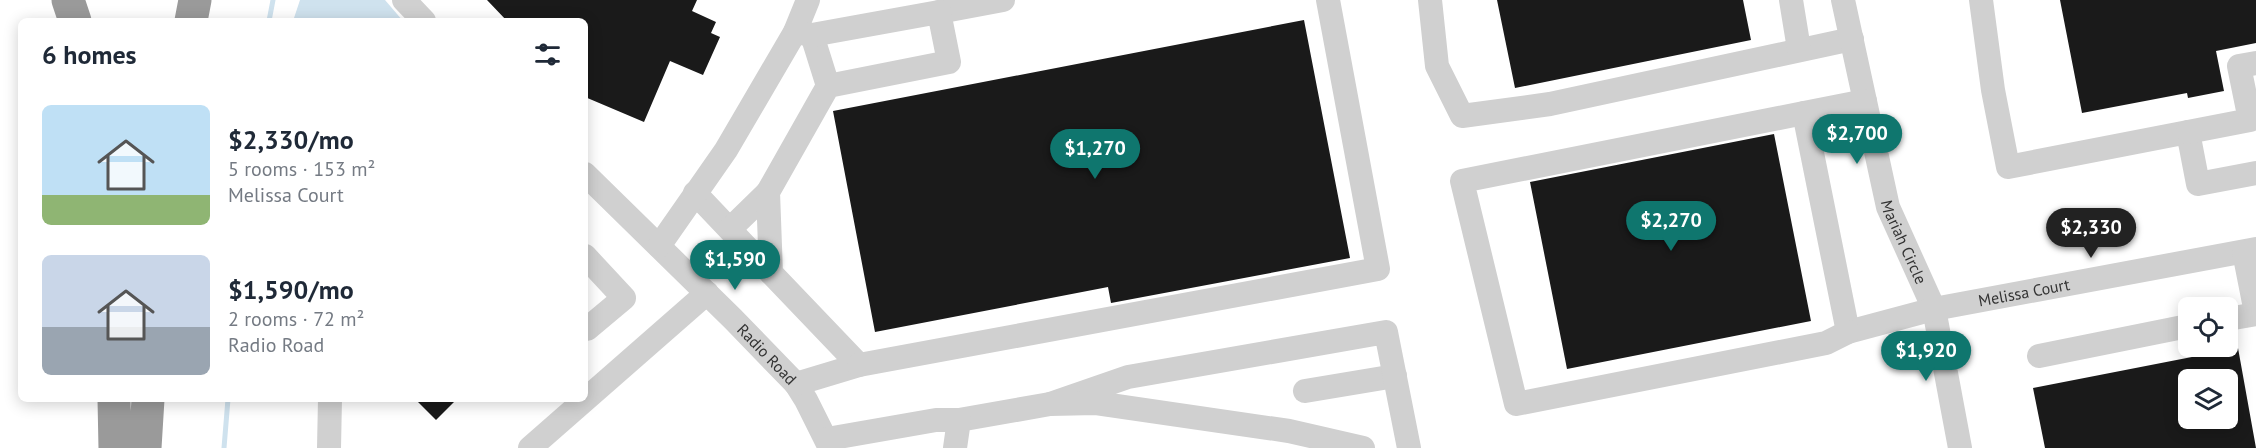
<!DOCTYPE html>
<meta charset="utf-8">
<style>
:root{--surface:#fff;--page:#f6f6f7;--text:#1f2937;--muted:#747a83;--accent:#0f766e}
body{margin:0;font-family:"PT Sans",sans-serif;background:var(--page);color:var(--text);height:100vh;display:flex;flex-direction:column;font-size:22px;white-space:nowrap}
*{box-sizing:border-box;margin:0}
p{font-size:20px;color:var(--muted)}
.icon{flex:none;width:33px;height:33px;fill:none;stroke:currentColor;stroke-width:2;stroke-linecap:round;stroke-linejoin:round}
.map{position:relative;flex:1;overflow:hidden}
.details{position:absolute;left:18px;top:18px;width:570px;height:384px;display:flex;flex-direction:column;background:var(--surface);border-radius:9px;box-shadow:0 3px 15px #0003}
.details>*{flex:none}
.fabs{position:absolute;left:2178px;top:297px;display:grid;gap:12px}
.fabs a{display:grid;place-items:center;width:60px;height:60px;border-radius:9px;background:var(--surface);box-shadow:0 3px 15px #0003;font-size:30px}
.price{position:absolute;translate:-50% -51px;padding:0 14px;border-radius:21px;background:var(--accent);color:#fff;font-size:20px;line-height:39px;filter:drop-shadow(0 2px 3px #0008)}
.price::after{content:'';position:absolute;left:50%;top:36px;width:18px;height:14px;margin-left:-9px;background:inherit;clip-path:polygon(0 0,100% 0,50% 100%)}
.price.on{background:#222;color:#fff}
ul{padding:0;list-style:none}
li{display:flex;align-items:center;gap:18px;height:150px;padding:0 24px}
li span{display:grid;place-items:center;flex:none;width:168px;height:120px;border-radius:9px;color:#555}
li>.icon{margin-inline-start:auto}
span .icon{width:72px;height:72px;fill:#fffc;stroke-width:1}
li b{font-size:26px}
h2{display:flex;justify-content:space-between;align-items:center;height:72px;padding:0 24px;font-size:26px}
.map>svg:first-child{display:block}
</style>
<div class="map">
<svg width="2256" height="448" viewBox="0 0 2256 448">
<rect width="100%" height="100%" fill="#fff"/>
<path fill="#cfe2ee" d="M 300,0 L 385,0 L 403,21 L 293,21 Z"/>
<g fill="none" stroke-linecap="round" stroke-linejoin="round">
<path stroke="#cfe2ee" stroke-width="5" d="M 269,21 L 273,0
M 224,448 L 228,399"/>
</g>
<path fill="#1a1a1a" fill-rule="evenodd" d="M 487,0 L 697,0 L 692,11 L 716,22 L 711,33 L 720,37 L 703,75 L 670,61 L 644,122 L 585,97 L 585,21 L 507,21 Z
M 1497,0 L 1743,0 L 1751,40 L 1515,88 Z
M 2060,0 L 2256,0 L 2256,43 L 2216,51 L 2224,91 L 2188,98 L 2187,93 L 2082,113 Z
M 1304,20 L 1350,258 L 1111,303 L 1108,287 L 875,332 L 833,111 Z
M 1774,134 L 1811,321 L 1567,369 L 1530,182 Z
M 2238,348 L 2256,448 L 2045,448 L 2033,388 ZM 2188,380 L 2228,380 L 2228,418 L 2188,418 Z
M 415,399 L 457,399 L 436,420 Z"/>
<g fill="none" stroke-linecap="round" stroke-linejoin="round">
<g stroke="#d0d0d0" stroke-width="24">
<path d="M 404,0 L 424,21"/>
<path d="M 1430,0 L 1437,66 L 1462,116 L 1550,104 L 1852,39"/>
<path d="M 1791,0 L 1799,49"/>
<path id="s1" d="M 1843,0 L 1888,207 L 1934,309 L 1960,448"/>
<path d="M 1981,0 L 1993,90 L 2008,167 L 2188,132 L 2198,184 L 2256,173"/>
<path d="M 939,12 L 1003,0"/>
<path d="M 795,32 L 808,0"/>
<path d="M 812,35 L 828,86"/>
<path id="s2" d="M 1865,101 L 1804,113 L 1848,332 L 1934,309 L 2256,249"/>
<path d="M 1804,113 L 1462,181 L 1516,404 L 1826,343 L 1848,332"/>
<path d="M 2188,132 L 2250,120 L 2239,66 L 2256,63"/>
<path id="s3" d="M 585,174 L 733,319 L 796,384 L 806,400 L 830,448"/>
<path d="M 695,193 L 771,273"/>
<path d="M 730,229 L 768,192"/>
<path d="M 659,246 L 726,150 L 795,32 L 812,35 L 939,12 L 949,62 L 828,86 L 768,192 L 771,273 L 859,365 L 796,384"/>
<path d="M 2244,252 L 2256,313"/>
<path d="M 585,256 L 624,298 L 587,329 L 585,327"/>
<path d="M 2228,319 L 2256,314"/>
<path d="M 2039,356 L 2188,326"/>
<path d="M 859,365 L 1378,269 L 1328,0"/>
<path d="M 1305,391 L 1395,376"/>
<path d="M 1050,404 L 1128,377 L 1386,332 L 1409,448"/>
<path d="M 959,420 L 1050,404 L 1096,403 L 1289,431 L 1363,448"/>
<path d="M 827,439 L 936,420 L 959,420 L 955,448"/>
<path d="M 329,448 L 330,399"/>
<path d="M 530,448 L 707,293"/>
</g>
<path stroke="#9a9a9a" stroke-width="33" d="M 68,0 L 75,21
M 191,21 L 195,0
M 114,399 L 115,448
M 145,448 L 148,399"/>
</g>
<g text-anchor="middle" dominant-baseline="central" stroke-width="6" stroke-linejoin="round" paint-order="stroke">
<g font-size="16" fill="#333" stroke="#fff">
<text stroke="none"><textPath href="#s1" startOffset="250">Mariah Circle</textPath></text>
<text stroke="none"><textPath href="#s2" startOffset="466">Melissa Court</textPath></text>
<text stroke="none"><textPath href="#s3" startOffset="256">Radio Road</textPath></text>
</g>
</g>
</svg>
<div class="fabs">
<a><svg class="icon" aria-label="locate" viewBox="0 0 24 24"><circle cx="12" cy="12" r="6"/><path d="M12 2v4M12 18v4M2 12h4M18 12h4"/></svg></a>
<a><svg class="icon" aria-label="layers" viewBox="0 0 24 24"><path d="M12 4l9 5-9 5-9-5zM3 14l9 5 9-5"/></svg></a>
</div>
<b class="price" style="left:1857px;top:165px">$2,700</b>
<b class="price" style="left:1095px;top:180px">$1,270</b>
<b class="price" style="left:1671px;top:252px">$2,270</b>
<b class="price on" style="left:2091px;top:259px">$2,330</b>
<b class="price" style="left:735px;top:291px">$1,590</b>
<b class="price" style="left:1926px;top:382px">$1,920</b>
<section class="details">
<h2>6 homes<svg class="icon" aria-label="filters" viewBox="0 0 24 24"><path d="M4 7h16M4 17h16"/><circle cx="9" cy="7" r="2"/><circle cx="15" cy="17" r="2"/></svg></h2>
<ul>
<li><span style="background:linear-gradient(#bfe0f5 75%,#8fb573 0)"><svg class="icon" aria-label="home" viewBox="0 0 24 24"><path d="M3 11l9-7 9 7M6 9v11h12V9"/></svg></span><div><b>$2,330/mo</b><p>5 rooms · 153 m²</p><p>Melissa Court</p></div></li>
<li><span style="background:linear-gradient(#c9d6e8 60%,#9aa5b1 0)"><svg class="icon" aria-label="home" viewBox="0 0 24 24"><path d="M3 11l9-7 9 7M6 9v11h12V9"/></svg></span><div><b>$1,590/mo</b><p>2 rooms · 72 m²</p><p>Radio Road</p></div></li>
</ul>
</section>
</div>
